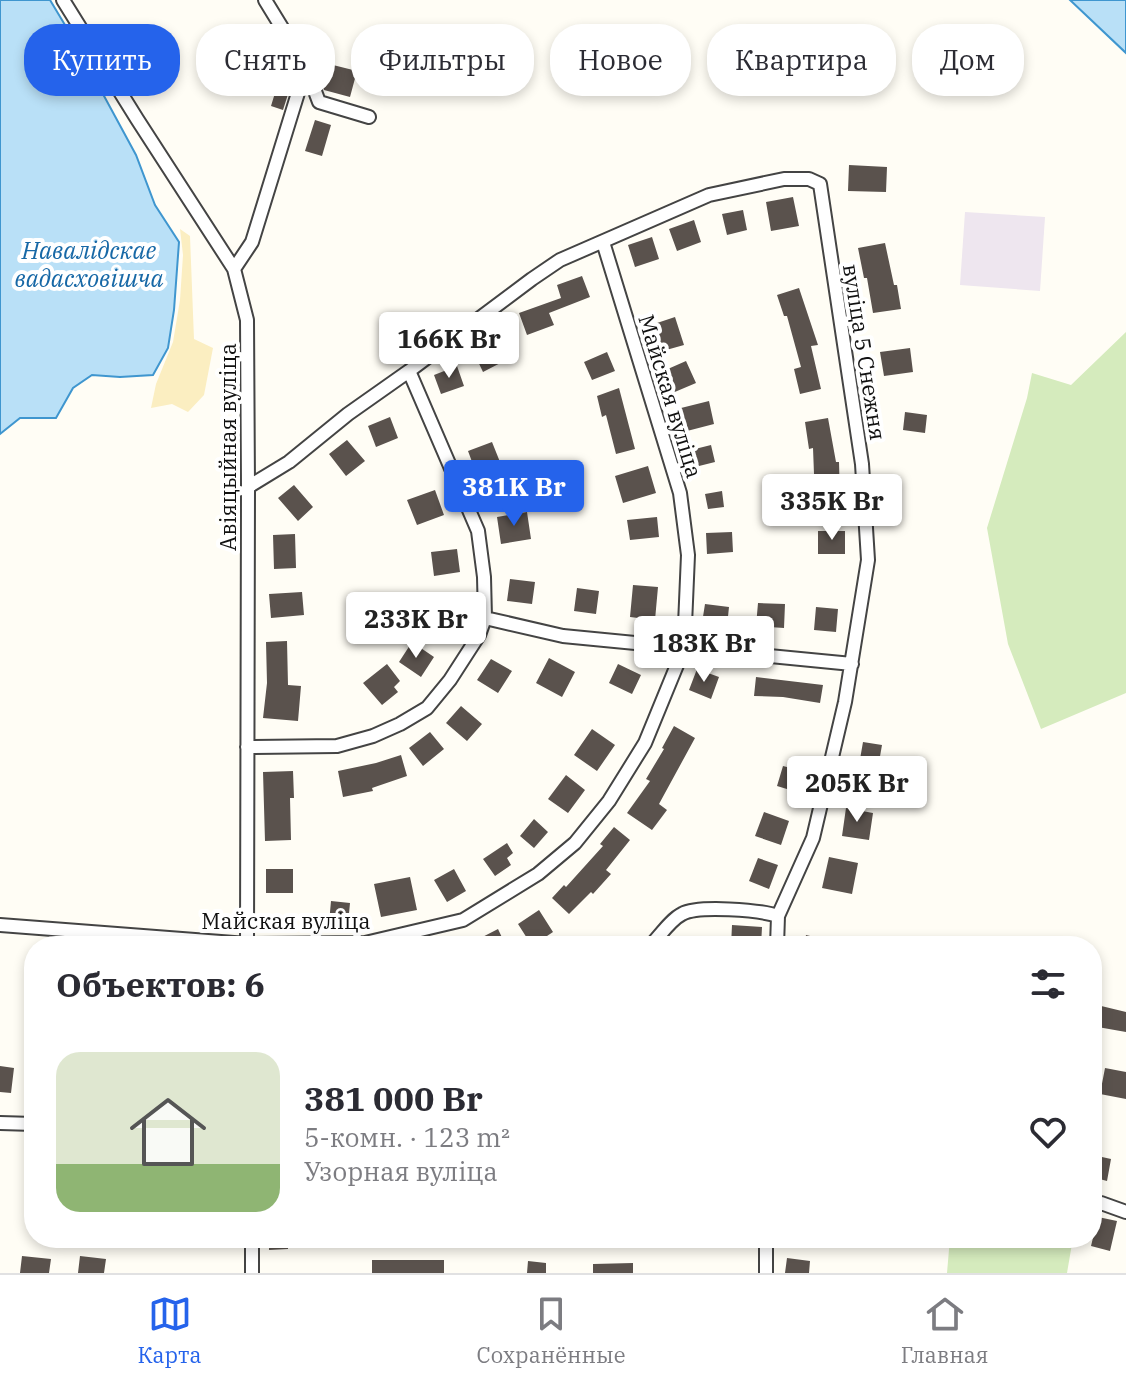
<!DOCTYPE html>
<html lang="ru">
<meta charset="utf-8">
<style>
:root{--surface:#fff;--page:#f2f2f3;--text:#2b2b33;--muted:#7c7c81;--line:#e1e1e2;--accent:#2563eb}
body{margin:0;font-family:"IBM Plex Serif",serif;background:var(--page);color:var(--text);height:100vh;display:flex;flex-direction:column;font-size:30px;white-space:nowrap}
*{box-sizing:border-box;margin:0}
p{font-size:26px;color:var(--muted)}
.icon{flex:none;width:44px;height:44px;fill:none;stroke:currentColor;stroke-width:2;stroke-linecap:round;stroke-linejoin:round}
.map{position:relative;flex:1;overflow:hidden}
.sheet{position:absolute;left:24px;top:936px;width:1078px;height:312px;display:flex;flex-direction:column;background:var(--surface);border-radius:32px;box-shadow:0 4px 12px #0003}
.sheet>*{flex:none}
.top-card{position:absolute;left:24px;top:24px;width:1078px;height:72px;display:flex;gap:16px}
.price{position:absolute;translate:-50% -68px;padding:0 18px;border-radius:8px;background:#fff;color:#222;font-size:26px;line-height:52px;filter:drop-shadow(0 2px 4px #0008)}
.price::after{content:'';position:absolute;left:50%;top:48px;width:24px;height:18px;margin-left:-12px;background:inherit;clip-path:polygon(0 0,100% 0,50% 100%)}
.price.active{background:var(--accent);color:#fff}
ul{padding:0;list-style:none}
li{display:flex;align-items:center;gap:24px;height:200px;padding:0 32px}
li+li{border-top:2px solid var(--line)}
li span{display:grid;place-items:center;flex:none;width:224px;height:160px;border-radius:24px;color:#555}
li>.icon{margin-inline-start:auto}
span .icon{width:96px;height:96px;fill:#fffc;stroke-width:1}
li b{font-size:34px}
h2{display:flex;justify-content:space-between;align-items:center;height:96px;padding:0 32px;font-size:34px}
.tag{padding:0 28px;border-radius:32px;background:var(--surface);box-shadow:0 4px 12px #0003;font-size:28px;line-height:72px}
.tag.active{background:var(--accent);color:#fff}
.dock{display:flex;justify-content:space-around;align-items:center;height:112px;border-top:2px solid var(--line);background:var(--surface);font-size:22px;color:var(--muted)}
.dock a{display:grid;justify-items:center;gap:4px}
.dock .active{color:var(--accent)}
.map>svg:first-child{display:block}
</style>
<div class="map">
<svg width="1126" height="1273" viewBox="0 0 1126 1273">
<rect width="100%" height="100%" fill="#fffdf5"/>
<path fill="#eee6ef" d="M 965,212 L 1045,217 L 1040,291 L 960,285 Z"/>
<path fill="#d5ebbd" d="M 1126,332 L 1126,693 L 1041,729 L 1008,644 L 987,528 L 1027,398 L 1032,373 L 1071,385 Z
M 950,1238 L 1073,1238 L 1067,1273 L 947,1273 Z"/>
<path fill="#fbeec1" d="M 180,229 L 190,236 L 194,339 L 213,348 L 204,395 L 188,412 L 172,404 L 151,408 L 156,384 L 173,342 L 180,300 L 183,255 Z"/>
<path fill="#b9e0f7" stroke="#3f96cf" stroke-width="2" d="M 0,0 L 50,0 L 71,35 L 136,155 L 155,205 L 179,242 L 174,310 L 168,348 L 153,375 L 120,377 L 92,375 L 73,388 L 56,418 L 20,418 L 0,434 Z
M 1070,0 L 1126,0 L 1126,53 Z"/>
<path fill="#5a524d" d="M 333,65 L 357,71 L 350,97 L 324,90 L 321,83 L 324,73 L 330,75 Z
M 278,83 L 290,88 L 283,110 L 271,106 Z
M 315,120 L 331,125 L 322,156 L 305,151 Z
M 849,165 L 887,167 L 886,192 L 848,191 Z
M 793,197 L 799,226 L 771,231 L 766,202 Z
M 743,210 L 747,230 L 727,235 L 722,214 Z
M 694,220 L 701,242 L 677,251 L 669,229 Z
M 652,237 L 659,259 L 635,267 L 628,245 Z
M 885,243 L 894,285 L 897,285 L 901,309 L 873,313 L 867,278 L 864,278 L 858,248 Z
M 582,276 L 590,297 L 549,313 L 554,325 L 527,335 L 519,313 L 561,298 L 557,285 Z
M 799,288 L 818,345 L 811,346 L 821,389 L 800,394 L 794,369 L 801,367 L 787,316 L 784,316 L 777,295 Z
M 675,317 L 684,345 L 659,352 L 651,325 Z
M 503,335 L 514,356 L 483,372 L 473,351 Z
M 910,348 L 913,372 L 884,376 L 880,352 Z
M 607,352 L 615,371 L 592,380 L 584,362 Z
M 686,361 L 696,383 L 670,394 L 661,372 Z
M 457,366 L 464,386 L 441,394 L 434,375 Z
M 619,388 L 635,449 L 616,454 L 606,415 L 602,417 L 597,396 Z
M 709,401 L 714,424 L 687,431 L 681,408 Z
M 905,412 L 927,415 L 925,433 L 903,430 Z
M 390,417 L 398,438 L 376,447 L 368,426 Z
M 828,418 L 836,462 L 839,462 L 840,499 L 815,500 L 813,448 L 809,449 L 805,422 Z
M 347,440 L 365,461 L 346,476 L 329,454 Z
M 492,442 L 500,462 L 496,464 L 508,494 L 487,502 L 468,451 Z
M 711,445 L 715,462 L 691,468 L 687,451 Z
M 648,466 L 656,493 L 623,503 L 615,476 Z
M 294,485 L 313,507 L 298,521 L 278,498 Z
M 435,490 L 444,515 L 417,525 L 407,500 Z
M 722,491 L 724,507 L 708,509 L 705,494 Z
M 527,512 L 531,539 L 501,544 L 497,517 Z
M 657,517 L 659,537 L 630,540 L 627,520 Z
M 818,531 L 845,531 L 845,554 L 818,554 Z
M 732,532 L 733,552 L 707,554 L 706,533 Z
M 295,534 L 296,568 L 274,569 L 273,535 Z
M 457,549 L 460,572 L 434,576 L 431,552 Z
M 510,579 L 535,582 L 532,604 L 507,601 Z
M 633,585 L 658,587 L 655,620 L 630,617 Z
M 577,588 L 599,591 L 596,614 L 574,611 Z
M 302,592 L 304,615 L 271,618 L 269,594 Z
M 433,593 L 457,600 L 452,619 L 428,612 Z
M 758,603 L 785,604 L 784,628 L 756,626 Z
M 705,604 L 729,607 L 727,626 L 702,623 Z
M 816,607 L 838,609 L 836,632 L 814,630 Z
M 287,641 L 288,685 L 301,686 L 298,721 L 263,718 L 267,683 L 266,642 Z
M 412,642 L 434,657 L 421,677 L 399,662 Z
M 549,658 L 575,672 L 562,697 L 536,683 Z
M 491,659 L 512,671 L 498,693 L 477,680 Z
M 387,664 L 400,681 L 394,687 L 398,692 L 382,705 L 363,683 Z
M 618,664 L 641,675 L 632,694 L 609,683 Z
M 697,669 L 719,677 L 711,699 L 689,690 Z
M 756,677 L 823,685 L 820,703 L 783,697 L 754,696 Z
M 461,706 L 482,724 L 467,741 L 446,723 Z
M 674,726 L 695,738 L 659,804 L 667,810 L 652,830 L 627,813 L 650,781 L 646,779 L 664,749 L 662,748 Z
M 592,729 L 615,745 L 597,771 L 574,755 Z
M 430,732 L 444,749 L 423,766 L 409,748 Z
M 863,742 L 882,745 L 878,768 L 859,765 Z
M 401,755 L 407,776 L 372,788 L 373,791 L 343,797 L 338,771 L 376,763 Z
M 783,766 L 806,772 L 800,793 L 777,786 Z
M 293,771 L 294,798 L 290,798 L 291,840 L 265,841 L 263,772 Z
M 566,775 L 585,790 L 568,813 L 548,799 Z
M 846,808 L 873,813 L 869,840 L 842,836 Z
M 764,812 L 789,821 L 781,845 L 755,836 Z
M 534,819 L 548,832 L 534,848 L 520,836 Z
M 614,827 L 630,840 L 606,870 L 611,874 L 593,894 L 591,892 L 569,914 L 552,898 L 564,885 L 566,887 L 603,846 L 600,844 Z
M 507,843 L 513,853 L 507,858 L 511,865 L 495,876 L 483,859 Z
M 829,857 L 858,863 L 852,894 L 822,888 Z
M 758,858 L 778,865 L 769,889 L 749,881 Z
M 266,869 L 293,869 L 293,893 L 266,893 Z
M 454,869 L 466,891 L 447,902 L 434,880 Z
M 410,877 L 417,910 L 381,917 L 374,884 Z
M 331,901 L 350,903 L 348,924 L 329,923 Z
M 539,910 L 553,932 L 532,946 L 518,924 Z
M 732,925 L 762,927 L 761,946 L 731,946 Z
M 498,929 L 506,946 L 465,946 Z
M 806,935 L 835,942 L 834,946 L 804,946 Z
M 1093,1004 L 1126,1012 L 1126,1032 L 1092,1026 Z
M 0,1066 L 14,1068 L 11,1093 L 0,1092 Z
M 1105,1068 L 1126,1072 L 1126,1099 L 1100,1094 Z
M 1093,1155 L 1111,1159 L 1107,1181 L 1092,1177 Z
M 1098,1217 L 1117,1221 L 1110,1251 L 1091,1246 Z
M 269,1238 L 288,1238 L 288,1249 L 269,1250 Z
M 22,1256 L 51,1259 L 49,1273 L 20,1273 Z
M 80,1256 L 106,1259 L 104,1273 L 78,1273 Z
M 787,1258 L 810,1261 L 809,1273 L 785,1273 Z
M 372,1260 L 444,1260 L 444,1273 L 372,1273 Z
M 528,1261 L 546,1263 L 546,1273 L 527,1273 Z
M 633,1263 L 633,1273 L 593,1273 L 593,1264 Z"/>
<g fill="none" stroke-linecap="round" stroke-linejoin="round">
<defs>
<path id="street" d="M 63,0 L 137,119 L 234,269 L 247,320 L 248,487 L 247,946
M 265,0 L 306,67 L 319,102 L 369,117
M 234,269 L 252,242 L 306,67
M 248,487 L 289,462 L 348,414 L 409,371 L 532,279 L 560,260 L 709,195 L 784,179 L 809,179 L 820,184 L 862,464 L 868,560 L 845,702 L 813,838 L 778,916 L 777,946
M 485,618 L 563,636 L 852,664
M 247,747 L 337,746 L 373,736 L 400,724 L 427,708 L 450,680 L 479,635 L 485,618 L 484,577 L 478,531 L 409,371
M 0,925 L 247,944 L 365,943 L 463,920 L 538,874 L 575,843 L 609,801 L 645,743 L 684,648 L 688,555 L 680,493 L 603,242
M 650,946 C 660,936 670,920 682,914 C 698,905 760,910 778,916
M 0,1123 L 34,1124
M 1092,1206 L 1101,1203 L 1126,1212
M 252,1238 L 252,1273
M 766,1273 L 766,1238"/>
</defs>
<use href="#street" stroke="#444" stroke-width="16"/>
<use href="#street" stroke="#fff" stroke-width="12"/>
</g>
<g text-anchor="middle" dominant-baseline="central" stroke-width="8" stroke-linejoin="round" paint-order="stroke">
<g font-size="22" fill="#111" stroke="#fff">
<text transform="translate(865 352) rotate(81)">вуліца 5 Снежня</text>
<text transform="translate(671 396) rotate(73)">Майская вуліца</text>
<text transform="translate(227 447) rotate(-90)">Авіяцыйная вуліца</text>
<text x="286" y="920">Майская вуліца</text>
</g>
<g font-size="24" font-style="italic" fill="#1768a6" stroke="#fff">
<text x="89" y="250">Навалідскае<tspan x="89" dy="28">вадасховішча</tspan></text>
</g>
</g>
</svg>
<b class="price" style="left:449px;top:380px">166K Br</b>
<b class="price active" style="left:514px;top:528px">381K Br</b>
<b class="price" style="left:832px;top:542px">335K Br</b>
<b class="price" style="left:416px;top:660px">233K Br</b>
<b class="price" style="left:704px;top:684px">183K Br</b>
<b class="price" style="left:857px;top:824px">205K Br</b>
<div class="top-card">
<a class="tag active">Купить</a>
<a class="tag">Снять</a>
<a class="tag">Фильтры</a>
<a class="tag">Новое</a>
<a class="tag">Квартира</a>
<a class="tag">Дом</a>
</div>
<section class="sheet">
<h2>Объектов: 6<svg class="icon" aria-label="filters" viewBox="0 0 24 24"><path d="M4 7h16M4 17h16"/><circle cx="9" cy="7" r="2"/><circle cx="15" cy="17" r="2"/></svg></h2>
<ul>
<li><span style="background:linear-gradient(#dfe7d0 70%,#8fb573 0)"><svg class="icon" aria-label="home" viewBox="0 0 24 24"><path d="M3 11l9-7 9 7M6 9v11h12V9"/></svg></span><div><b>381 000 Br</b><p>5-комн. · 123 m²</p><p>Узорная вуліца</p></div><svg class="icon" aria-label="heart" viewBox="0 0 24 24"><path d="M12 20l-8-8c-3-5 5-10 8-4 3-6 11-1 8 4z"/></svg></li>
</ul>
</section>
</div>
<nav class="dock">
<a class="active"><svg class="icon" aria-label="map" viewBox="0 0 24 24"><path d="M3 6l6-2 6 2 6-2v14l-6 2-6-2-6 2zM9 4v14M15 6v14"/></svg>Карта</a>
<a><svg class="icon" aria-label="saved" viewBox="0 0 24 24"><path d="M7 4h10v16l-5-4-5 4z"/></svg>Сохранённые</a>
<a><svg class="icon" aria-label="home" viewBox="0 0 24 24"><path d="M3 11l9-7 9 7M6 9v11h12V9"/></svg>Главная</a>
</nav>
